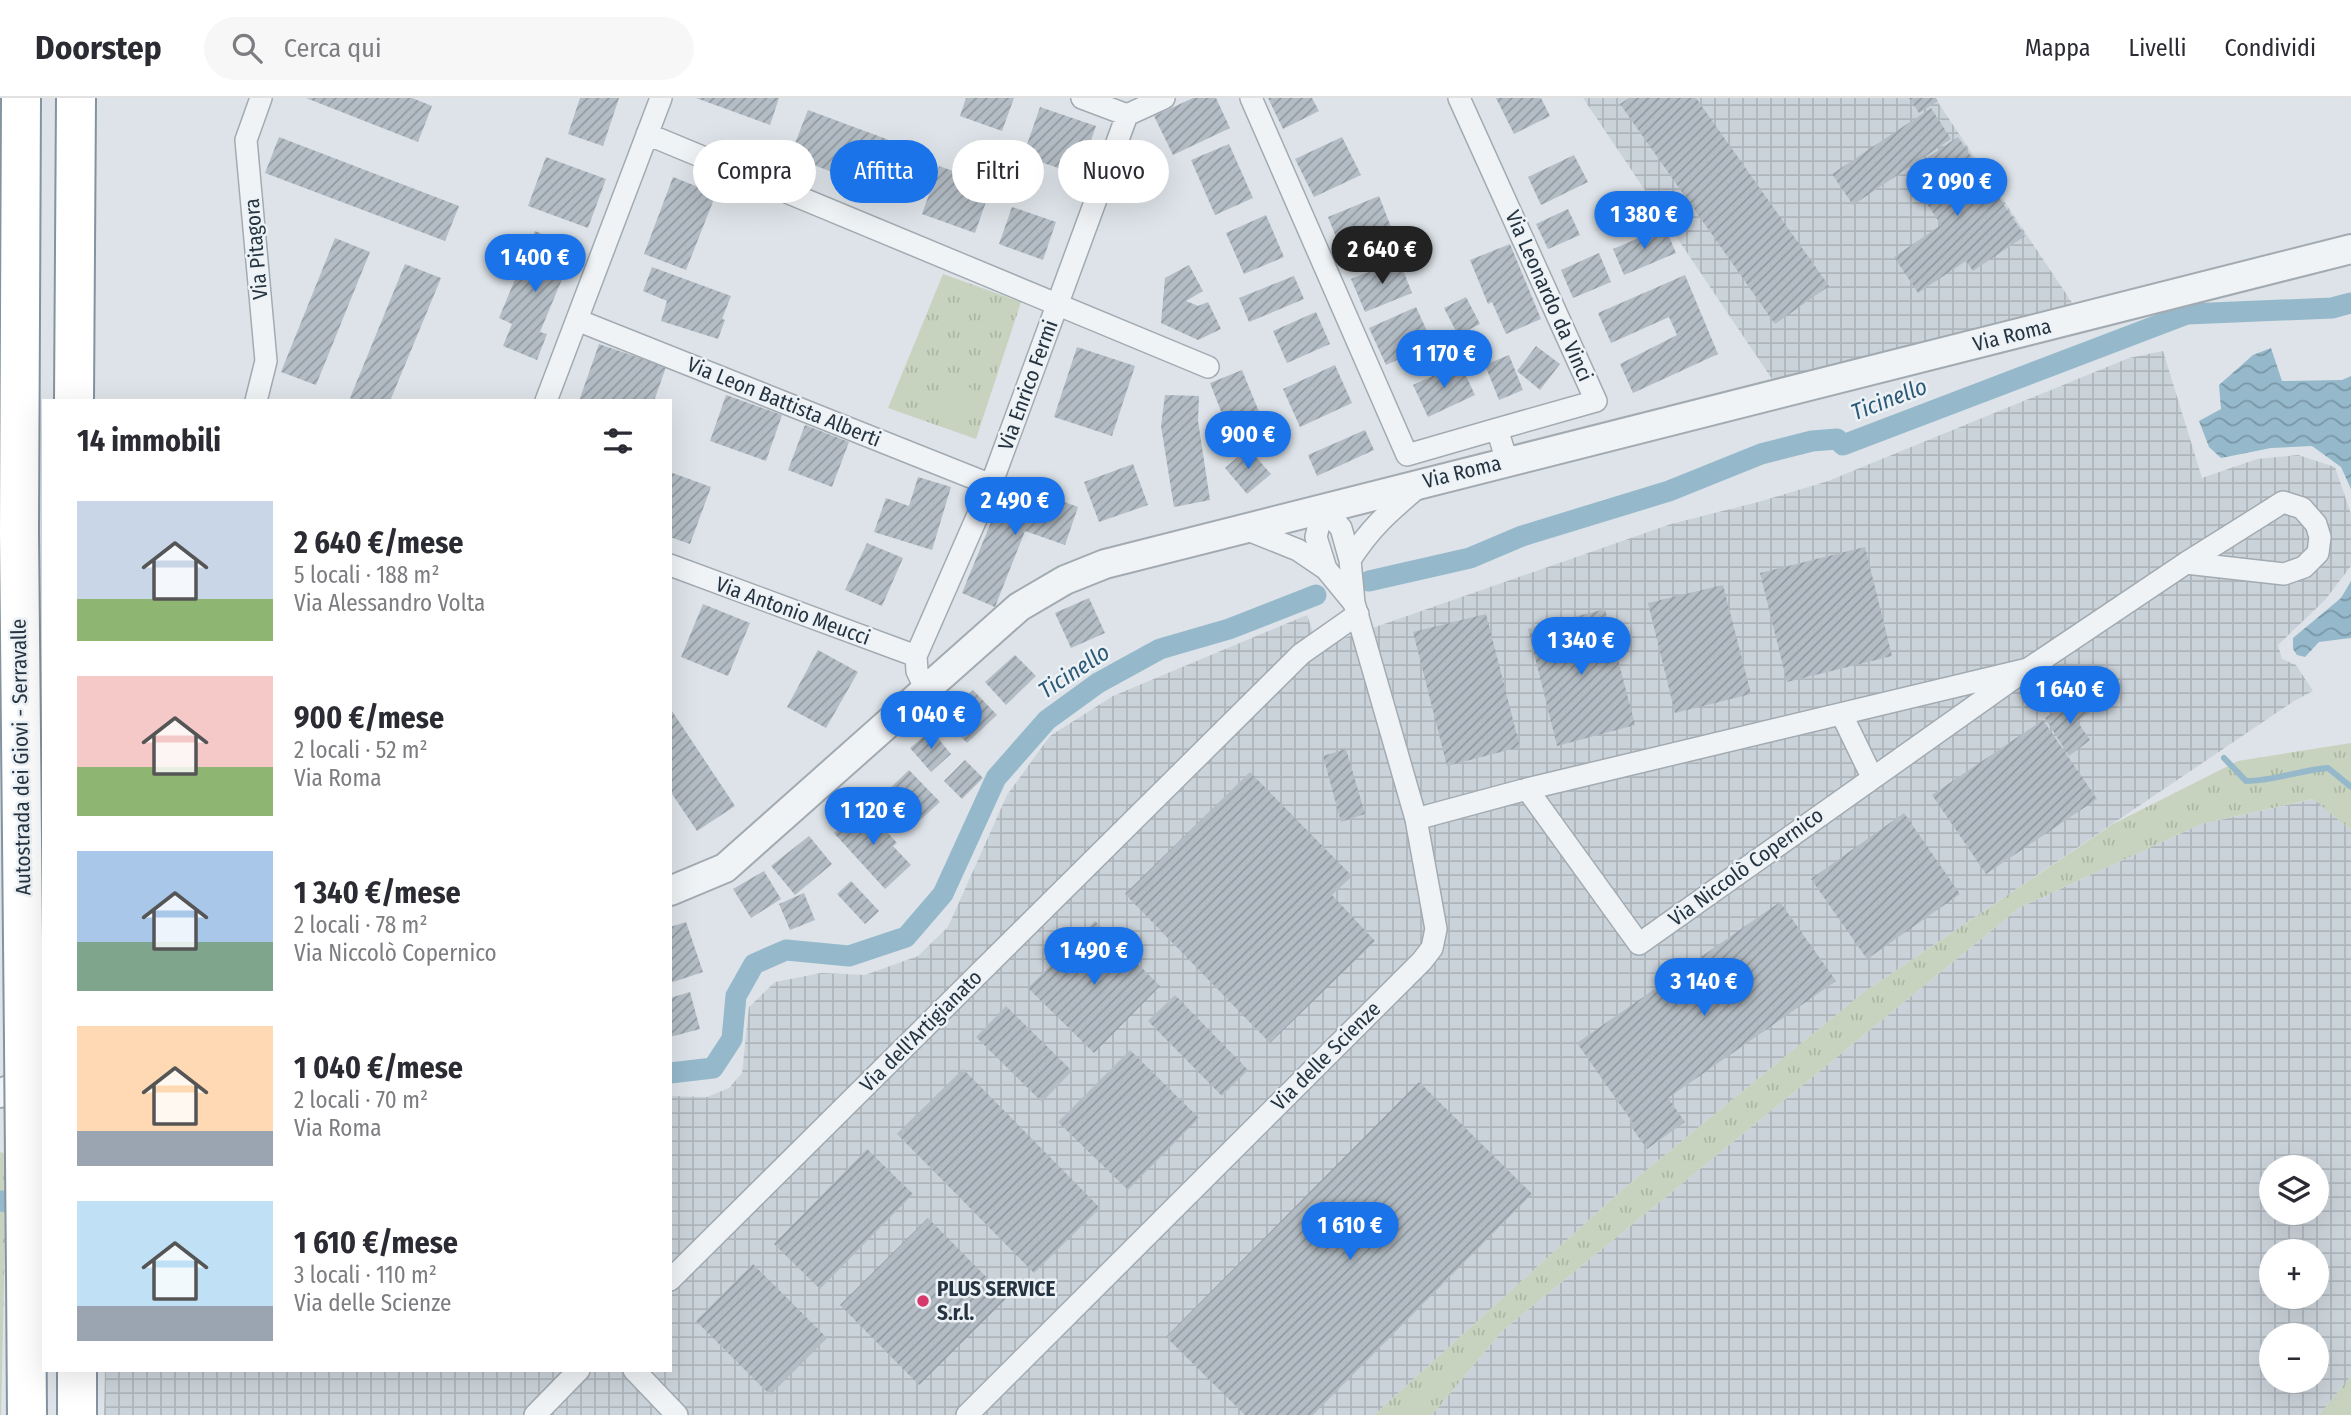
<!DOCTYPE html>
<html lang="it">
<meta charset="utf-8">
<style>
:root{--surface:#fff;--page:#f7f7f7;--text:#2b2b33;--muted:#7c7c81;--line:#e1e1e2;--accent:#1a73e8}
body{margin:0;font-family:"Fira Sans Condensed",sans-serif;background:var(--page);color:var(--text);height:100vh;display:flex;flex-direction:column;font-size:26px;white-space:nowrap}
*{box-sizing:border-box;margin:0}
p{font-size:23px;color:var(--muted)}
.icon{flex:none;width:38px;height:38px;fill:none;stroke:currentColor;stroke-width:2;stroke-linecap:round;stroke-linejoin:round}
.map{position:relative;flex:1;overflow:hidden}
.sheet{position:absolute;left:42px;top:301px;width:630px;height:973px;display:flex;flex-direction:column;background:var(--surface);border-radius:0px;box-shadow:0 7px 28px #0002}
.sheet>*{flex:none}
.hud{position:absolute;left:693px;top:42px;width:665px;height:63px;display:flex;gap:14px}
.tools{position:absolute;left:2259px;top:1057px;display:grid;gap:14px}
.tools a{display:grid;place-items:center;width:70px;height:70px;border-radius:50%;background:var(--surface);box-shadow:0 7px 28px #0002;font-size:35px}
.price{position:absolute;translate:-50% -60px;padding:0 16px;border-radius:24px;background:var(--accent);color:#fff;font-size:23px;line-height:46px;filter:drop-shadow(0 2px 4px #0008)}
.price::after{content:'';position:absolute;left:50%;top:42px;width:21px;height:16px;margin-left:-10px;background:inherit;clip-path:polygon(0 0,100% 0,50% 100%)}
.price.selected{background:#222;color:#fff}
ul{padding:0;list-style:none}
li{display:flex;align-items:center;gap:21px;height:175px;padding:0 35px}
li span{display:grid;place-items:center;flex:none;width:196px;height:140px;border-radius:0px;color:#555}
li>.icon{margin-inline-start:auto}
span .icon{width:84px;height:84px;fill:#fffc;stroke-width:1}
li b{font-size:30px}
h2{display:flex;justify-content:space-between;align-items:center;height:84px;padding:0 35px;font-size:30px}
.pill{padding:0 24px;border-radius:32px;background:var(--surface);box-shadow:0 7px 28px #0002;font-size:24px;line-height:63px}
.pill.selected{background:var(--accent);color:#fff}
header{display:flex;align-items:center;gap:42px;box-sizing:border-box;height:98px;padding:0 35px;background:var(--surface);border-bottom:2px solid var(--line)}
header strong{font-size:33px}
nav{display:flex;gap:38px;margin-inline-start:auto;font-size:24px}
.search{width:490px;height:63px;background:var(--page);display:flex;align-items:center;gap:18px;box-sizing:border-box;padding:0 24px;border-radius:38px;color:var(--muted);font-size:26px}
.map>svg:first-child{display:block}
</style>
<header>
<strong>Doorstep</strong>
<div class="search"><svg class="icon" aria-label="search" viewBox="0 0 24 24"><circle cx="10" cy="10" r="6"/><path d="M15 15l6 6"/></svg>Cerca qui</div>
<nav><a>Mappa</a><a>Livelli</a><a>Condividi</a></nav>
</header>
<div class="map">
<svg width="2351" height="1317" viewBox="0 0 2351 1317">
<defs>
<pattern id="industrial-grid" width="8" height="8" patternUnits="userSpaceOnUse" patternTransform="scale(1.75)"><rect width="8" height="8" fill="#cbd3da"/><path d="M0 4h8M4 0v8" fill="none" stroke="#aeb6bc"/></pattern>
<pattern id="grass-tufts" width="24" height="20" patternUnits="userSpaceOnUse" patternTransform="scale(1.75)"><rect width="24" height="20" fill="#c7d3be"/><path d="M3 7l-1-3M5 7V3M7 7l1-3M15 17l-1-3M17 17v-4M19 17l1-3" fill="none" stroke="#abb6a4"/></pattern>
<pattern id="forest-crowns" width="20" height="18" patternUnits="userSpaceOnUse" patternTransform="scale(1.75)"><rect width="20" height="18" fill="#c7d3be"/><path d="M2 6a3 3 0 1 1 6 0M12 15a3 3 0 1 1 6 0" fill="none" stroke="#abb6a4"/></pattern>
<pattern id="water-waves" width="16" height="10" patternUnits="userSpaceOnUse" patternTransform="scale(1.75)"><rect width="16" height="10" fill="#95b9cb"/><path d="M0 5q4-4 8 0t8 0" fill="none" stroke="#7997a6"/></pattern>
<pattern id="building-hatch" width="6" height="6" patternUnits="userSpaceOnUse" patternTransform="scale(1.75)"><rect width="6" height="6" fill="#b4bdc5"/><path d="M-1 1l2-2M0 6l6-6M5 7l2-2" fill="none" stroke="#929aa1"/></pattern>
</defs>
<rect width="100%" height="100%" fill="#dde3e8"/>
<path fill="url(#industrial-grid)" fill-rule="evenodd" d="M 1583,0 L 1935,0 L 2075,209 L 1778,290 Z
M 2163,253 L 2202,380 L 2257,361 L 2298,357 L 2335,369 L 2351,416 L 2351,468 L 2325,502 L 2278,547 L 2282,561 L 2296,567 L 2313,593 L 2294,603 L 1864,894 L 1622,1092 L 1374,1317 L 104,1317 L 105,1272 L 670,1272 L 670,998 L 707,999 L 729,990 L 742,975 L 749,909 L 775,884 L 821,875 L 865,877 L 918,858 L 948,829 L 1007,697 L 1050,638 L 1113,598 L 1307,517 L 1318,549 L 1671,426 L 1762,403 L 1828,383 L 2129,260 Z
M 2314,701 L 2351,732 L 2351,1278 L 2319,1317 L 1432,1317 L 1502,1233 L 2019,810 L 2201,726 ZM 2272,1069 L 2317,1069 L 2317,1115 L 2272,1115 ZM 2272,1153 L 2317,1153 L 2317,1199 L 2272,1199 ZM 2272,1237 L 2317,1237 L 2317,1283 L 2272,1283 Z"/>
<path fill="url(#grass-tufts)" d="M 943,176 L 1021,204 L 976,341 L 888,310 Z
M 2351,645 L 2351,732 L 2313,701 L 2201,726 L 2019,810 L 1502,1233 L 1432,1317 L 1374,1317 L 1622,1092 L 1864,894 L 2113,726 L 2238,663 Z
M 2351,1278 L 2351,1317 L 2319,1317 Z"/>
<path fill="url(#forest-crowns)" d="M 0,1054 L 7,1056 L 1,1317 L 0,1317 Z"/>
<path fill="#c7d3be" d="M 957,287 L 971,290 C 980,305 973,324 955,326 C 937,317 942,296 957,287 Z"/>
<path fill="url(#water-waves)" d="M 2271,250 L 2282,283 L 2342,282 L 2351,278 L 2351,391 L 2341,369 L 2312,348 L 2271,350 L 2221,360 L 2209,349 L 2199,323 L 2221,311 L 2219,287 L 2253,257 Z
M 2351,483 L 2351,540 L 2319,544 L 2305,559 L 2297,557 L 2293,551 L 2293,540 L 2341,500 Z"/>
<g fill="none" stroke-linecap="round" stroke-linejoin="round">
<path stroke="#95b9cb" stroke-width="6" d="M 2224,660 L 2246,683 C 2274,683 2300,672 2328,670 L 2351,689"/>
<path stroke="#95b9cb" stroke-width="21" d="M 1369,483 L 1470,460 L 1522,438 L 1669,393 L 1761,356 L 1812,343 L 1837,341 L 1843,347 L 2187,216 L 2332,210 L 2351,205
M 670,975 L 713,970 L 732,941 L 736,898 L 754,866 L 786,852 L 849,858 L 906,839 L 943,796 L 996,680 L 1047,622 L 1098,585 L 1160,551 L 1229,531 L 1316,497
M 0,1103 L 8,1104 L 35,1100"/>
</g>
<path fill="url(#building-hatch)" d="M 306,0 L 412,0 L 432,8 L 418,44 Z
M 580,0 L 619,0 L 603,48 L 568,36 Z
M 696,0 L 779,0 L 770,27 Z
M 966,0 L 1014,0 L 1002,33 L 960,18 Z
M 1193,0 L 1216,0 L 1230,30 L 1173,57 L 1154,18 Z
M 1268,0 L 1312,0 L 1319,13 L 1283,31 Z
M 1496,0 L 1541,0 L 1550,18 L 1514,36 Z
M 1629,0 L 1696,0 L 1829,188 L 1775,226 L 1620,6 Z
M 1909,0 L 1936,0 L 1938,3 L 1919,15 Z
M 1040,9 L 1096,28 L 1079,77 L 1023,58 Z
M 1931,10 L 1951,41 L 1853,107 L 1832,76 Z
M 808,12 L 916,52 L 898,99 L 790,58 Z
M 279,39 L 459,108 L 445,143 L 265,75 Z
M 1342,39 L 1361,77 L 1314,99 L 1295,61 Z
M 1958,39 L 2025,138 L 1973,173 L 1966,163 L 1918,195 L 1894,159 L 1941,127 L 1906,74 Z
M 1229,46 L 1253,100 L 1215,117 L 1191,62 Z
M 1574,57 L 1588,84 L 1541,107 L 1528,79 Z
M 546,59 L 606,81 L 588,130 L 528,108 Z
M 939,68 L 992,87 L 975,135 L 922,116 Z
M 673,79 L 716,96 L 686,172 L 644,156 Z
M 1379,98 L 1391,129 L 1340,149 L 1328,119 Z
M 1012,109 L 1056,124 L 1043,162 L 999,146 Z
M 1568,111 L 1580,137 L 1548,151 L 1536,126 Z
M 1266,117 L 1284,159 L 1244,176 L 1226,135 Z
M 1665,129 L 1676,155 L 1624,177 L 1613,151 Z
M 535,133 L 575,150 L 540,234 L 547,236 L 537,262 L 503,248 L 512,226 L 499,220 Z
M 335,140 L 370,154 L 316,287 L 281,274 Z
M 1510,146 L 1541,221 L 1506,236 L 1492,204 L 1488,206 L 1470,162 Z
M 1599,155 L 1611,184 L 1573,200 L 1561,172 Z
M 1399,162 L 1412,195 L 1365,214 L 1351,181 Z
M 405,166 L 441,180 L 390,303 L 357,303 L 350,300 Z
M 1189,167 L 1203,193 L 1186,203 L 1198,208 L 1208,204 L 1221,231 L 1198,242 L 1161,225 L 1165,180 Z
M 652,169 L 731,198 L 722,221 L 725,222 L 718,241 L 661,223 L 667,203 L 643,193 Z
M 1685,177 L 1718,256 L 1633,295 L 1620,266 L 1677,237 L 1669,219 L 1611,245 L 1598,215 Z
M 1294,178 L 1304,201 L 1249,224 L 1239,200 Z
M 1466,199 L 1480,226 L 1458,237 L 1444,210 Z
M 1416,209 L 1433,246 L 1386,267 L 1369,230 Z
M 1316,214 L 1330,246 L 1287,265 L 1273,233 Z
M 599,246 L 666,269 L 654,303 L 579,303 Z
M 1536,248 L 1560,266 L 1540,292 L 1517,273 Z
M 1077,249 L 1135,268 L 1112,338 L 1054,319 Z
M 1509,257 L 1523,292 L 1499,302 L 1485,267 Z
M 1460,265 L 1475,297 L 1428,319 L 1413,287 Z
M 1335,267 L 1352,305 L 1300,329 L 1283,291 Z
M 1242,272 L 1264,326 L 1231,339 L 1210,285 Z
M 726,297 L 782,317 L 766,363 L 710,343 Z
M 1165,297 L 1199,298 L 1198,323 L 1210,402 L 1174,409 L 1161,328 Z
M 805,327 L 849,344 L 832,389 L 788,372 Z
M 1365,332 L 1374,352 L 1317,378 L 1308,357 Z
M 1248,350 L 1271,376 L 1247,396 L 1225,370 Z
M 1133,366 L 1148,407 L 1099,424 L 1084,384 Z
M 670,374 L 711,389 L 690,446 L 670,439 Z
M 918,379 L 951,389 L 932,452 L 874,434 L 886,400 L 909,408 Z
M 1008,383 L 1078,409 L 1065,447 L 1025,433 L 995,509 L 962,495 Z
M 867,445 L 903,460 L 882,508 L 845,492 Z
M 1865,449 L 1892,558 L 1787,584 L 1760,475 Z
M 1723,487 L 1751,596 L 1675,615 L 1648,505 Z
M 1089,500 L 1105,535 L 1071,550 L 1055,515 Z
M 703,506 L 750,525 L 728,578 L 681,559 Z
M 1605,511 L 1635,627 L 1557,648 L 1528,531 Z
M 1486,516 L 1520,649 L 1447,668 L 1413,534 Z
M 818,552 L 858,574 L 826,630 L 787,609 Z
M 1015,557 L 1036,578 L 1006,607 L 985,584 Z
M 973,592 L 997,617 L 967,645 L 943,620 Z
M 2078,599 L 2090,615 L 2077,623 L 2090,642 L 2069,658 L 2045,620 Z
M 670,610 L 735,708 L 697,733 L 670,693 Z
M 2043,622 L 2097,701 L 1986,776 L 1932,697 Z
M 931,632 L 951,656 L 931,674 L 910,650 Z
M 1346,651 L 1365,716 L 1341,724 L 1323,658 Z
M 965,662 L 983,680 L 962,701 L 944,683 Z
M 909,672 L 940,704 L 917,725 L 887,693 Z
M 1250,674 L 1352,778 L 1332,797 L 1375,843 L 1270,945 L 1125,796 Z
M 864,708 L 897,745 L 893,748 L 911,767 L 885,791 L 834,735 Z
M 1904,715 L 1960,796 L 1867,861 L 1811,781 Z
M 809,738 L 832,766 L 795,797 L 771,768 Z
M 764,773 L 781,801 L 751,820 L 733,791 Z
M 851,783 L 879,813 L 865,826 L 837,796 Z
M 804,795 L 815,822 L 790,832 L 779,806 Z
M 1780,804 L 1836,883 L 1668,1000 L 1685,1024 L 1647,1051 L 1630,1027 L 1633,1025 L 1577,945 Z
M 1095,823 L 1160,888 L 1094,955 L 1028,890 Z
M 686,824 L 703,874 L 670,885 L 670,829 Z
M 690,894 L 700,931 L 670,939 L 670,900 Z
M 1175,897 L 1248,972 L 1222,998 L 1148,923 Z
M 1006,908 L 1072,973 L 1042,1004 L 976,939 Z
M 1130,952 L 1199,1020 L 1128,1092 L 1058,1024 Z
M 963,971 L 1100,1110 L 1034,1175 L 897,1036 Z
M 1419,984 L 1532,1096 L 1313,1317 L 1245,1317 L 1166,1239 Z
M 867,1051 L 913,1096 L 820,1191 L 774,1146 Z
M 928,1120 L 1007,1200 L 919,1287 L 840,1207 Z
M 753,1166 L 827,1240 L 770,1297 L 696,1223 Z"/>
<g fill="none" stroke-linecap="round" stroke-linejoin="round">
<defs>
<path id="minor" d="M 1082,0 L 1127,17
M 1251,0 L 1407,357 L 1497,331 L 1507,363
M 1459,0 L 1596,303 L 1497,331
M 647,36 L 1208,269
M 577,222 L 991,387
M 256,303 L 266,263 L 246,42 L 261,0
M 546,303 L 661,0
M 1323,410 L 1316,439 L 1326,471 L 1354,505
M 1243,430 L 1298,452 L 1326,471
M 1350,462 C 1370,430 1389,414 1417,390
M 670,467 L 916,558
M 925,590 L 917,573 L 916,558 L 991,387 L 1127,17 L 1164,0
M 1842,617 L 1872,679
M 1527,691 L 1639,846 L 2017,578
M 1416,721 L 1527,691 L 2028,571 L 2186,465 L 2283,404 L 2302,410 L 2316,426 L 2320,439 L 2318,455 L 2304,469 L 2284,476 L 2186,465
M 670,1182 L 1301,556 L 1358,516
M 634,1272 L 677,1317
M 535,1317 L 579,1272
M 967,1317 L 1422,863 L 1432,850 L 1436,831 L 1416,721 L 1354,505 L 1350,462 L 1341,430 L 1323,410"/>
<path id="tertiary" d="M 670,793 L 725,770 L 1019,509 L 1065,482 L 1105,466 L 2351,151
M 0,995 L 44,981"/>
<path id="motorway" d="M 21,0 L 19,434 L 24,945
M 74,303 L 76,0
M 26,1176 L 27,1317
M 77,1317 L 77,1272"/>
</defs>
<use href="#minor" stroke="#a2abb2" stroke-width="24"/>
<use href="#tertiary" stroke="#a2abb2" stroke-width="32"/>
<use href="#motorway" stroke="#8393a0" stroke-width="42"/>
<use href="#minor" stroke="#f0f3f6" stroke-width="21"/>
<use href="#tertiary" stroke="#f0f3f6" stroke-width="28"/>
<use href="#motorway" stroke="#fff" stroke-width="38"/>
<defs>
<path id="motorway-bridge" d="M 24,945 L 26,1176"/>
</defs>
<use href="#motorway-bridge" stroke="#8393a0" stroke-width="42" stroke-linecap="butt"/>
<use href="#motorway-bridge" stroke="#fff" stroke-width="38"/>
</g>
<circle fill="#d7386b" stroke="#edf2f6" stroke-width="2.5" cx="923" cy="1203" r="7"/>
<g text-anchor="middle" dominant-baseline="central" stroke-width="5" stroke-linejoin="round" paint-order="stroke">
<g font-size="21" fill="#253440" stroke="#edf2f6">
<text transform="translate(256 151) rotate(-95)">Via Pitagora</text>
<text transform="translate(1549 198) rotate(66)">Via Leonardo da Vinci</text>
<text transform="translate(2012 237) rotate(-14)">Via Roma</text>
<text transform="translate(1028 287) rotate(-70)">Via Enrico Fermi</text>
<text transform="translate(784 304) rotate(22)">Via Leon Battista Alberti</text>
<text transform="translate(1462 374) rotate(-14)">Via Roma</text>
<text transform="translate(793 513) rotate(20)">Via Antonio Meucci</text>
<text transform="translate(21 659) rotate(-91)">Autostrada dei Giovi - Serravalle</text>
<text transform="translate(1746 769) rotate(-36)">Via Niccolò Copernico</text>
<text transform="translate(921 933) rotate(-45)">Via dell'Artigianato</text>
<text transform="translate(1326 958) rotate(-45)">Via delle Scienze</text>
</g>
<g font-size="21" font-weight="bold" fill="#253440" stroke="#edf2f6" text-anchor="start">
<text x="937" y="1191">PLUS SERVICE<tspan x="937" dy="24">S.r.l.</tspan></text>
</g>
<g font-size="23" font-style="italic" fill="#2d5a76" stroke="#edf2f6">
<text transform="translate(1889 301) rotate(-21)">Ticinello</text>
<text transform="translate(1074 573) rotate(-33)">Ticinello</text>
</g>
</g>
</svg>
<div class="tools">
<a><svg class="icon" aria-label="layers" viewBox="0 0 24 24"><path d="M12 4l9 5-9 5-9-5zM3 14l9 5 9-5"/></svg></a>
<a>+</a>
<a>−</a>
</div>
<b class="price" style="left:1957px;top:120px">2 090 €</b>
<b class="price" style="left:1644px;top:153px">1 380 €</b>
<b class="price selected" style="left:1382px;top:188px">2 640 €</b>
<b class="price" style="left:535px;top:196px">1 400 €</b>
<b class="price" style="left:1444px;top:292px">1 170 €</b>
<b class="price" style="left:1248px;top:373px">900 €</b>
<b class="price" style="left:1015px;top:439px">2 490 €</b>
<b class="price" style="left:1581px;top:579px">1 340 €</b>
<b class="price" style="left:2070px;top:628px">1 640 €</b>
<b class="price" style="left:931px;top:653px">1 040 €</b>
<b class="price" style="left:873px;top:749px">1 120 €</b>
<b class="price" style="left:1094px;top:889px">1 490 €</b>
<b class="price" style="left:1704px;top:920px">3 140 €</b>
<b class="price" style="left:1350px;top:1164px">1 610 €</b>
<div class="hud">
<a class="pill">Compra</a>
<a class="pill selected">Affitta</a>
<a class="pill">Filtri</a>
<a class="pill">Nuovo</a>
</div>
<section class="sheet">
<h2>14 immobili<svg class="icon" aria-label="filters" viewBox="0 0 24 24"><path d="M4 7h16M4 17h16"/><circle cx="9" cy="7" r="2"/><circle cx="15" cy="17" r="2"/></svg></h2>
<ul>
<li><span style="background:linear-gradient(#c9d6e8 70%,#8fb573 0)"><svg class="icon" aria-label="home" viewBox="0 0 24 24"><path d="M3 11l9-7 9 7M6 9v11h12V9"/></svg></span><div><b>2 640 €/mese</b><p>5 locali · 188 m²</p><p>Via Alessandro Volta</p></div></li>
<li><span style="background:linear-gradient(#f6c9c9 65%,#8fb573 0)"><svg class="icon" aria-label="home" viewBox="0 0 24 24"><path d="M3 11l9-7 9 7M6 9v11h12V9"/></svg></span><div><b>900 €/mese</b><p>2 locali · 52 m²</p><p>Via Roma</p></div></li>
<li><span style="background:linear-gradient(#a9c7e8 65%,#7fa58c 0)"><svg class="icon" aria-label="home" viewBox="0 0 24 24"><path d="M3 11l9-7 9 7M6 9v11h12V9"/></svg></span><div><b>1 340 €/mese</b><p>2 locali · 78 m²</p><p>Via Niccolò Copernico</p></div></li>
<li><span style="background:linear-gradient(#ffd9b3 75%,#9aa5b1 0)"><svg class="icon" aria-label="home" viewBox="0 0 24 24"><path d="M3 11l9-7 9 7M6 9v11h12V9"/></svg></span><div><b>1 040 €/mese</b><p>2 locali · 70 m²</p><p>Via Roma</p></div></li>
<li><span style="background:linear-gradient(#bfe0f5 75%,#9aa5b1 0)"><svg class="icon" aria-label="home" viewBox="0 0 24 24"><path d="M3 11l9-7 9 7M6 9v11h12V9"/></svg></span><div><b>1 610 €/mese</b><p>3 locali · 110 m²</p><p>Via delle Scienze</p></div></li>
</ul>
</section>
</div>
